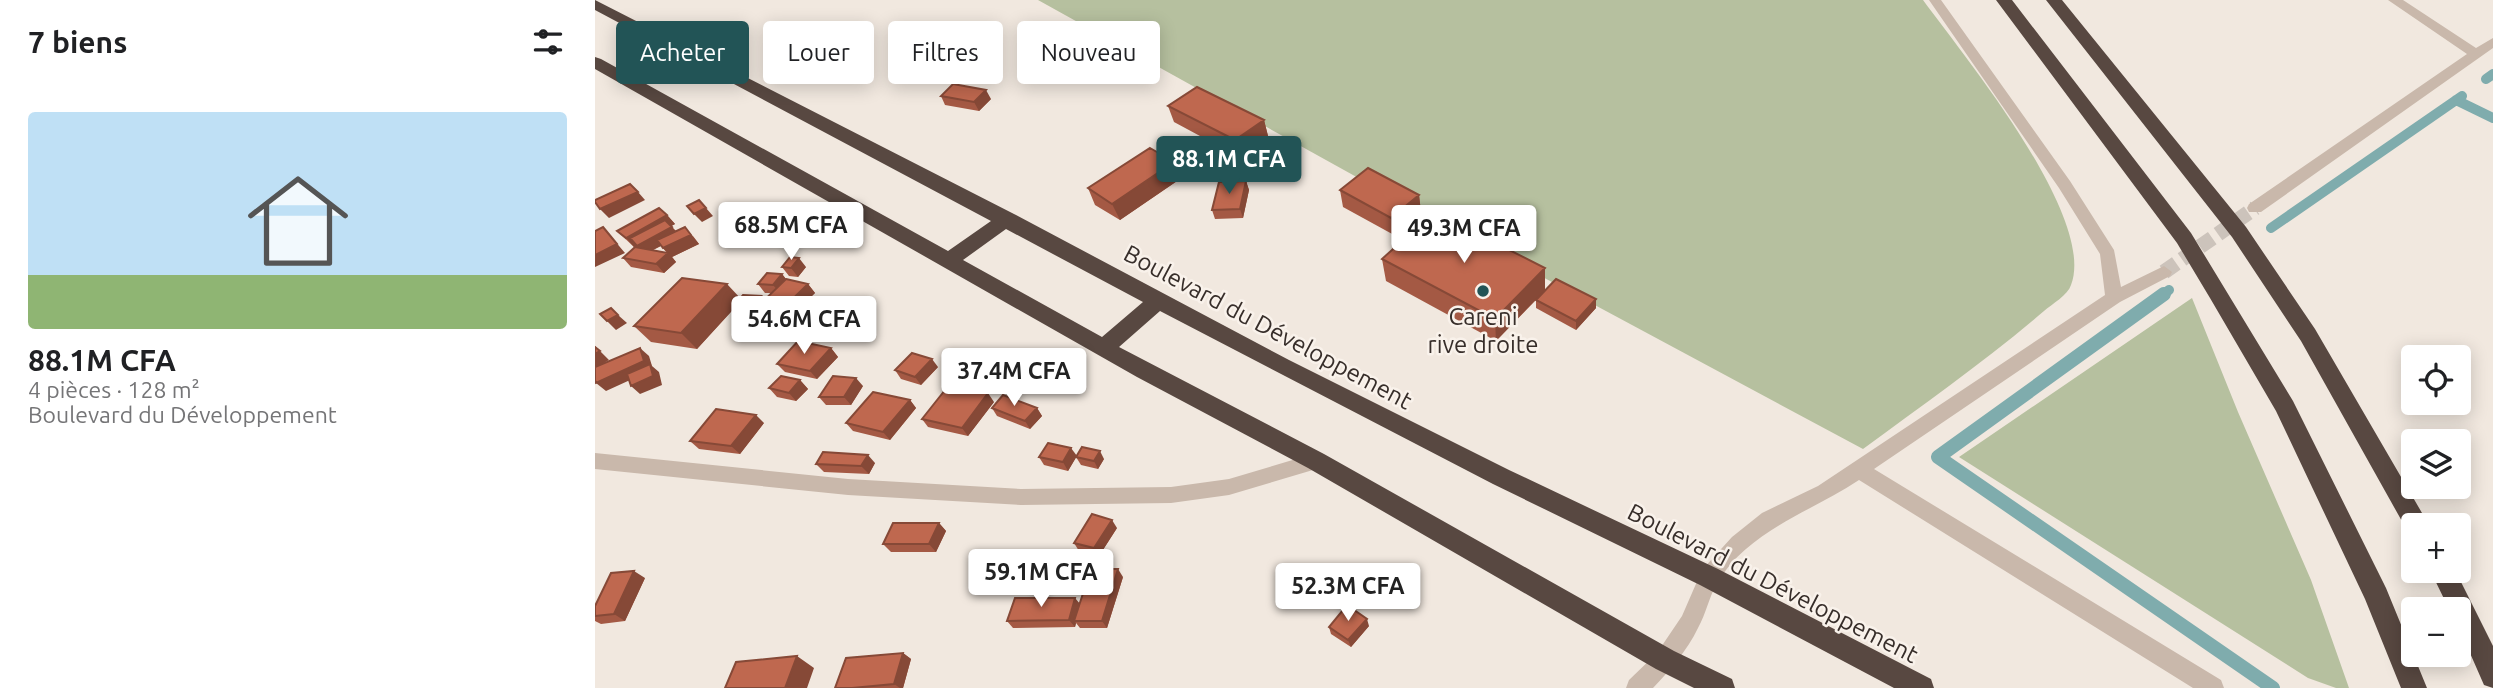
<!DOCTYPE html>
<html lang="fr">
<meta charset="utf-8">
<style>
:root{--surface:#fff;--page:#f6f6f6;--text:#202124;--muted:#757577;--line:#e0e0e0;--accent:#225456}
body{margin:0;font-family:Ubuntu,sans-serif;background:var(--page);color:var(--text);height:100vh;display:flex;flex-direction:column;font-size:26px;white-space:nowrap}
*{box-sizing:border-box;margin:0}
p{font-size:23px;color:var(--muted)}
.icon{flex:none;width:38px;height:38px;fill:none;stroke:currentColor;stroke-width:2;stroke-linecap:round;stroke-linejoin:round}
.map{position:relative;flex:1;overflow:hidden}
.side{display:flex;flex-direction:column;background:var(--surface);width:595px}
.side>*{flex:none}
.guide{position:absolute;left:21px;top:21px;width:665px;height:63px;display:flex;gap:14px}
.fabs{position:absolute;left:1806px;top:345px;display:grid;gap:14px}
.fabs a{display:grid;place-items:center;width:70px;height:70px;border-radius:7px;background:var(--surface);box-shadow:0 4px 18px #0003;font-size:35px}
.price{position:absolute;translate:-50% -60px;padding:0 16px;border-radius:7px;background:#fff;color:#222;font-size:23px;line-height:46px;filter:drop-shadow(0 2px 4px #0008)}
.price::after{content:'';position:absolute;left:50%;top:42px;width:21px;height:16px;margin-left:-10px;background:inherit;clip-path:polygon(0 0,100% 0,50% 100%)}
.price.on{background:var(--accent);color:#fff}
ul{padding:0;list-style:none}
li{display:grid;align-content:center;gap:14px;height:371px;padding:0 28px}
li+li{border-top:2px solid var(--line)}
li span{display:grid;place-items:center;height:217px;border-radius:7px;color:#555}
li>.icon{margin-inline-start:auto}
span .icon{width:126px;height:126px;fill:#fffc;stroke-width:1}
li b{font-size:30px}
h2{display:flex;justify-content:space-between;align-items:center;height:84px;padding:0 28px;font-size:30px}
.chip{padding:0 24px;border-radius:7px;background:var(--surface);box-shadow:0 4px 18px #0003;font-size:24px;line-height:63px}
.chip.on{background:var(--accent);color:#fff}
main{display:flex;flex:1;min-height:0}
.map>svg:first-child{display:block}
</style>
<main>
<section class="side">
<h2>7 biens<svg class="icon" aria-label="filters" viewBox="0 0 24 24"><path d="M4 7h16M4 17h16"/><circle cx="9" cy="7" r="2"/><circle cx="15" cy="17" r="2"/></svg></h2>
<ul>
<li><span style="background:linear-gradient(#bfe0f5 75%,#8fb573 0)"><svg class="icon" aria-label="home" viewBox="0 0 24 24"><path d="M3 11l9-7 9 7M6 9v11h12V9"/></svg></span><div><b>88.1M CFA</b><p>4 pièces · 128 m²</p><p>Boulevard du Développement</p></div></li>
</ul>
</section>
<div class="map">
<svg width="1898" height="688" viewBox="0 0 1898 688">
<rect width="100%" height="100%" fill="#f1e8df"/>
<path fill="#b6c09f" d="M 443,0 L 1328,0 C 1368,55 1502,217 1476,285 C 1473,295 1457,304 1449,311 C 1392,360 1329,404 1268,449 L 776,185 Z
M 1597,298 L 1643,412 L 1716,580 L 1754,688 L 1741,688 L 1713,678 L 1364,457 Z"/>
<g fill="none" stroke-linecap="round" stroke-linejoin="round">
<path stroke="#7facad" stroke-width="10" d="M 1891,79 L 1898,74
M 1861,100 L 1898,118
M 1676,228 L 1867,96
M 1566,296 L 1574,290"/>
<path stroke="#7facad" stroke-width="14" d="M 1569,294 L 1343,457 L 1678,688"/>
<path stroke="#ccc3bb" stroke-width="15" stroke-dasharray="15 7" stroke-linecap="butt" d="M 1569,272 L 1660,208"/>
<path fill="#c9b8ab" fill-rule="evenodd" d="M 1334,0 L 1346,0 L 1475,181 L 1519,250 L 1526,287 L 1569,266 L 1577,272 L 1575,276 L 1525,302 L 1279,469 L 1626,680 L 1629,688 L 1598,688 L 1264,480 C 1216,512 1154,530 1122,583 C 1114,597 1111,614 1103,628 C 1092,651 1075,670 1058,688 L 1031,688 L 1034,680 L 1062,653 L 1087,616 L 1107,570 L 1137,537 L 1167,513 L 1223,486 L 1510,295 L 1505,254 L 1464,188 Z
M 1793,0 L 1808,0 L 1881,48 L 1898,38 L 1898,48 L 1666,212 L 1654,212 L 1652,208 L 1654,204 L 1872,54 Z
M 0,453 L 253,479 L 426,489 L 576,487 L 634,479 L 721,453 L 728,455 L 731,461 L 728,467 L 634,495 L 576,503 L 426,505 L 253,495 L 0,469 Z"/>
<path fill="#584841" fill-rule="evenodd" d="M 0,0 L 419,214 L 694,360 L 914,470 L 1123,569 L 1336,679 L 1339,688 L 1299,688 L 1105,585 L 898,484 L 565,311 L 524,347 L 729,454 L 1079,651 L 1137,679 L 1140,688 L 1099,688 L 1061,669 L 713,468 L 542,377 L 0,69 L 0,57 L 6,59 L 353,251 L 396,221 L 0,10 ZM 411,229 L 548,302 L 507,337 L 368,260 Z
M 1401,0 L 1417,0 L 1596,233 L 1698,401 L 1791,588 L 1832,688 L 1806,688 L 1770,599 L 1681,411 L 1615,298 L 1582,243 Z
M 1451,0 L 1467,0 L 1651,227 L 1720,329 L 1834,525 L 1818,525 L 1818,534 L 1813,532 L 1706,341 L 1637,237 Z
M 1835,570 L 1860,570 L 1898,646 L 1898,688 L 1889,685 L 1864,628 L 1864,609 L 1854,609 Z"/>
</g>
<path fill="#a45944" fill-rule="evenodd" d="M 346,96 L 396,99 L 384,111 L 350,105 Z
M 573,106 L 669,120 L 673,136 L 644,157 L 579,122 Z
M 579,162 L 585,179 L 525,220 L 500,205 L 493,188 Z
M 651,181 L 654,190 L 648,218 L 620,219 L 617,210 Z
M 745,190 L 824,195 L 826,212 L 799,235 L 748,207 Z
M 72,215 L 80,224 L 76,226 L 81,231 L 98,236 L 104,244 L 77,257 L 81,262 L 69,273 L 36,267 L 28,258 L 44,248 L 41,246 L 39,247 L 22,231 ZM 66,246 L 72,253 L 58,250 Z
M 787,259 L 950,290 L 1001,308 L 981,330 L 941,308 L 941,300 L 901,341 L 791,281 Z
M 187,267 L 211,267 L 203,277 L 194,276 Z
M 187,274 L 191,279 L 213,284 L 220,293 L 187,325 L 165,320 L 161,316 L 147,315 L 140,307 L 102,349 L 56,342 L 39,326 L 145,299 L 166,296 L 169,300 L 176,293 L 170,293 L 163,284 Z
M 236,348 L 243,357 L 222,379 L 190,372 L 182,364 Z
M 343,367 L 326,385 L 306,379 L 300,370 Z
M 205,380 L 213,389 L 201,401 L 182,397 L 174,388 Z
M 268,386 L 256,405 L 231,405 L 224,397 Z
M 315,400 L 321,408 L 295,440 L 258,431 L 251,423 Z
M 399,402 L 373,436 L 333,427 L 327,419 Z
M 397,408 L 442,408 L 447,416 L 435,429 L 402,416 Z
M 169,423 L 145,454 L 104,449 L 95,441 Z
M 481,456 L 509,459 L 503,469 L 486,465 L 481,457 L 473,471 L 449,465 L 444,457 Z
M 280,463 L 274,474 L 229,472 L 221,464 Z
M 344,523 L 351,531 L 341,552 L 296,552 L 288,544 Z
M 522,528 L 504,556 L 484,551 L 479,543 Z
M 528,577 L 512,628 L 485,628 L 481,623 L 480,627 L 418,628 L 412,621 L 485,604 Z
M 50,578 L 30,621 L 6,624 L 0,621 L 0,606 Z
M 774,626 L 756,647 L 736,634 L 734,627 Z
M 308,653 L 316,659 L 308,688 L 240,688 Z"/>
<path fill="#864937" d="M 391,90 L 396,99 L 384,111 L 379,102 Z
M 669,120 L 673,136 L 644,157 L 640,140 Z
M 579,162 L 585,179 L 525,220 L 517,204 Z
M 651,181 L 654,190 L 648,218 L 645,209 Z
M 43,192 L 50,200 L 14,218 L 5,209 Z
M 824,195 L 826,212 L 799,235 L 796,218 Z
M 111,208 L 118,216 L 107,222 L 99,214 Z
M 72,215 L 80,224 L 39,247 L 31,238 Z
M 8,227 L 30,253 L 0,267 L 0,255 Z
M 77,227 L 85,236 L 50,254 L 42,246 Z
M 90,227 L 104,244 L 77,257 L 81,262 L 69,273 L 61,264 L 73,253 L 68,248 Z
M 204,258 L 211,267 L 203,277 L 196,268 Z
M 950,268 L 950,290 L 901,341 L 900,319 Z
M 187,274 L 194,283 L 186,294 L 178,285 Z
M 132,284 L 147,300 L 102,349 L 86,333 Z
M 213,284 L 220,293 L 187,325 L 179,317 Z
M 166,296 L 173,305 L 162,313 L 157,307 Z
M 1001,299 L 1001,308 L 981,330 L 981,321 Z
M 23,315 L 32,323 L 21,330 L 12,321 Z
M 0,346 L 14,360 L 0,368 Z
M 45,348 L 54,356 L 57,366 L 64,372 L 67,385 L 45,394 L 36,386 L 57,370 L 11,391 L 1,383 Z
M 236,348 L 243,357 L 222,379 L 215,371 Z
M 337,359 L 343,367 L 326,385 L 320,377 Z
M 261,378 L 268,386 L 256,405 L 249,397 Z
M 205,380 L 213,389 L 201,401 L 194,393 Z
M 393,393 L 399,402 L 373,436 L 367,428 Z
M 315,400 L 321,408 L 295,440 L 288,432 Z
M 442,408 L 447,416 L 435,429 L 430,421 Z
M 161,415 L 169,423 L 145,454 L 136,446 Z
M 476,448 L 482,456 L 473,471 L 468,462 Z
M 505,451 L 509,459 L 503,469 L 499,461 Z
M 273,455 L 280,463 L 274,474 L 266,466 Z
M 517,520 L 522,528 L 504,556 L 499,548 Z
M 344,523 L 351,531 L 341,552 L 334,544 Z
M 523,569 L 528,577 L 512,628 L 507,621 Z
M 39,571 L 50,578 L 30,621 L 19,614 Z
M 480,598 L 486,605 L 479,621 L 481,623 L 480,627 L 474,620 Z
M 772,619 L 774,626 L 756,647 L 753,640 Z
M 308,653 L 316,659 L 308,688 L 305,688 L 299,684 Z
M 202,656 L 219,668 L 212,688 L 190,688 Z"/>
<path fill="#bf684f" stroke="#864937" stroke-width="2" d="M 358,84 L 391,90 L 379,102 L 346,96 Z
M 602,87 L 669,120 L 640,140 L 573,106 Z
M 555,148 L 579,162 L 517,204 L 493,188 Z
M 773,168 L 824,195 L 796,218 L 745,190 Z
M 651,181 L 645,209 L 617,210 L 624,182 Z
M 35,184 L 43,192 L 5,209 L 0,202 L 0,200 Z
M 104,200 L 111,208 L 99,214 L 92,206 Z
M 64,208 L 72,215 L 31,238 L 22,231 Z
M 839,212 L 950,268 L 900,319 L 787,259 Z
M 70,220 L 77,227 L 42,246 L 35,238 Z
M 8,227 L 22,244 L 0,255 L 0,231 Z
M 90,227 L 96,235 L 68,248 L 62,240 Z
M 40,247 L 73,253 L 61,264 L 28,258 Z
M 195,257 L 204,258 L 196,268 L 187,267 Z
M 172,273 L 187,274 L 178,285 L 163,284 Z
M 87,278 L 132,284 L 86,333 L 39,326 Z
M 191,279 L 213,284 L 179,317 L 157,312 Z
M 961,279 L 1001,299 L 981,321 L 941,300 Z
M 148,295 L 166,296 L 157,307 L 139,306 Z
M 16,308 L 23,315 L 12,321 L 5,314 Z
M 203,341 L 236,348 L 215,371 L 182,364 Z
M 0,347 L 5,351 L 0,354 Z
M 45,348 L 49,361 L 1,383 L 0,380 L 0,367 Z
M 317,353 L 337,359 L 320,377 L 300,370 Z
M 55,364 L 58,376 L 36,386 L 32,374 Z
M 186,376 L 205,380 L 194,393 L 174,388 Z
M 238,376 L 261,378 L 249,397 L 224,397 Z
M 354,385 L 393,393 L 367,428 L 327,419 Z
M 278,392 L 315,400 L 288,432 L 251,423 Z
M 408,395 L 442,408 L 430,421 L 397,408 Z
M 121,409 L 161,415 L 136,446 L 95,441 Z
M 453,443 L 476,448 L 468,462 L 444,457 Z
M 487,447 L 505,451 L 499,461 L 481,457 Z
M 228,452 L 273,455 L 266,466 L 221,464 Z
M 497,514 L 517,520 L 499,548 L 479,543 Z
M 298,523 L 344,523 L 334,544 L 288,544 Z
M 496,569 L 523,569 L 507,621 L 479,621 Z
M 39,571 L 19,614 L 0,616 L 0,606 L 16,573 Z
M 420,598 L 480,598 L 474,620 L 412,621 Z
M 752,605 L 772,619 L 753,640 L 734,627 Z
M 308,653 L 299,684 L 257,688 L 240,688 L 251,658 Z
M 202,656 L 190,688 L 130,688 L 141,662 Z"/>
<circle fill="#225456" stroke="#f9f2eb" stroke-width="2.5" cx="888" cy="291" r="7"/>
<g text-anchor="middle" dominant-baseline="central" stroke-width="5" stroke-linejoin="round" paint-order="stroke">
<g font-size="24" fill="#372e2a" stroke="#f9f2eb">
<text x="888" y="316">Careni<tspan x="888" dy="28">rive droite</tspan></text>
</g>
<g font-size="24" fill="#372e2a" stroke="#f9f2eb">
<text transform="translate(673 327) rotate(28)">Boulevard du Développement</text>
<text transform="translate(1178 583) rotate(27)">Boulevard du Développement</text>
</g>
</g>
</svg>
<div class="fabs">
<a><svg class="icon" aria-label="locate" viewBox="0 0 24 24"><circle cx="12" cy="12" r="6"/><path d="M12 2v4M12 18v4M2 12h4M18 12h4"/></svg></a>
<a><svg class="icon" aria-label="layers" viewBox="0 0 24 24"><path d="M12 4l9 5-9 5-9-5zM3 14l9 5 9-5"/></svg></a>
<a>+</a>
<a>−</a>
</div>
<b class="price on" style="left:634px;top:196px">88.1M CFA</b>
<b class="price" style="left:196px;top:262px">68.5M CFA</b>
<b class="price" style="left:869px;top:265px">49.3M CFA</b>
<b class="price" style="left:209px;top:356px">54.6M CFA</b>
<b class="price" style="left:419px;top:408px">37.4M CFA</b>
<b class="price" style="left:446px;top:609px">59.1M CFA</b>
<b class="price" style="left:753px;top:623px">52.3M CFA</b>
<div class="guide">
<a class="chip on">Acheter</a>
<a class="chip">Louer</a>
<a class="chip">Filtres</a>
<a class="chip">Nouveau</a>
</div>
</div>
</main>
